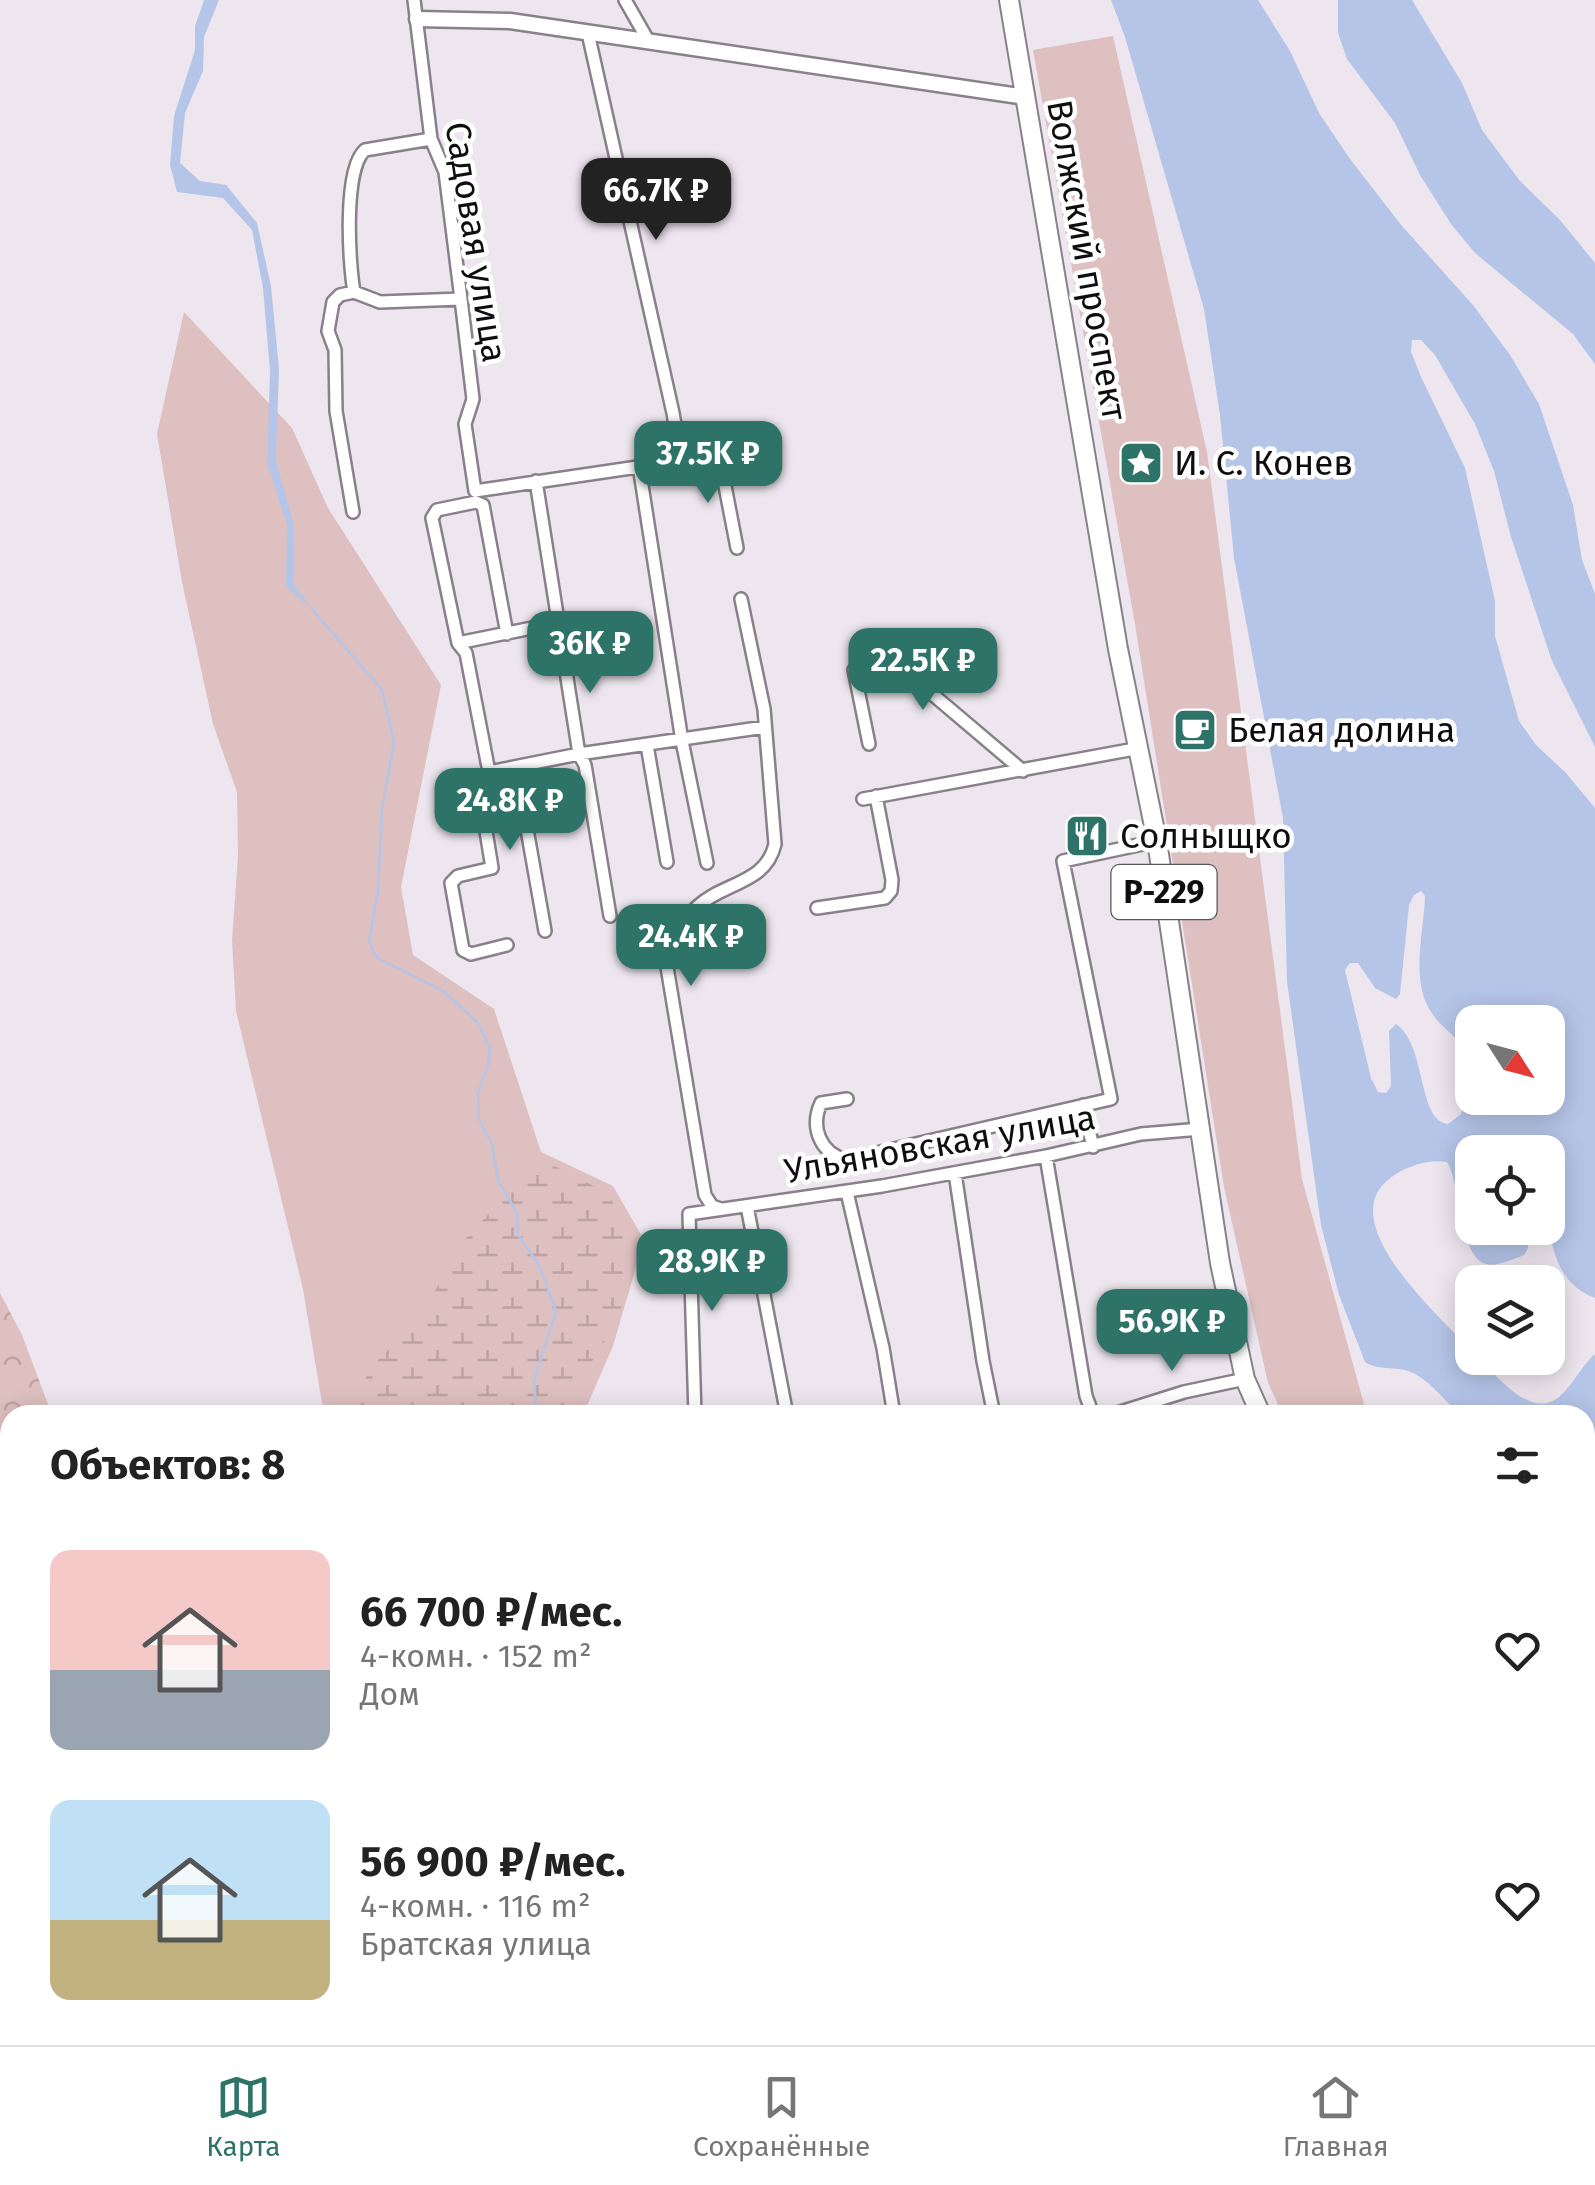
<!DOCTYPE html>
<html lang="ru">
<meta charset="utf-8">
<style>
:root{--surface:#fff;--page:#f6f6f6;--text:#222;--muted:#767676;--line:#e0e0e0;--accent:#2e7367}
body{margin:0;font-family:"Fira Sans",sans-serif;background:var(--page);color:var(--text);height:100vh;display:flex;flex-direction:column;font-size:38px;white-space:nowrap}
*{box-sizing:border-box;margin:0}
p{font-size:32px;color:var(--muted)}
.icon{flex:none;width:55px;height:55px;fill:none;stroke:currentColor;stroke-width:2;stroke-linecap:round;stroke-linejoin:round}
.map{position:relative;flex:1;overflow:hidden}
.drawer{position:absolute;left:0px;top:1405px;width:1595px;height:640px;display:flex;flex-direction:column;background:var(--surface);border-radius:30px 30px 0 0;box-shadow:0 5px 25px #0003}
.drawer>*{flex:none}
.needle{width:65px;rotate:126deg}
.controls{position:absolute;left:1455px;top:1005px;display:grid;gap:20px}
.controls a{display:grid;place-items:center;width:110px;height:110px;border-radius:20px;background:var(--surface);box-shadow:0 5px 25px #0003;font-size:50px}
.price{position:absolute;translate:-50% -85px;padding:0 22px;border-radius:20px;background:var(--accent);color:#fff;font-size:32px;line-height:65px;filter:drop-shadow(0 2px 5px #0008)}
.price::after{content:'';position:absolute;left:50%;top:60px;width:30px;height:22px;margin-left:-15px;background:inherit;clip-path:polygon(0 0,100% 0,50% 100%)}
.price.on{background:#222;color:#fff}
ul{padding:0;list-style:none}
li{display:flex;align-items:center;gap:30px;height:250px;padding:0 50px}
li span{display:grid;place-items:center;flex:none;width:280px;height:200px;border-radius:20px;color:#555}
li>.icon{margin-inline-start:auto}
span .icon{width:120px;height:120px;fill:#fffc;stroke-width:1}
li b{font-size:42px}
h2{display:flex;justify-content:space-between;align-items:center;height:120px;padding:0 50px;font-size:42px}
.dock{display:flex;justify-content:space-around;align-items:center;height:140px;border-top:2px solid var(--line);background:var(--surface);font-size:28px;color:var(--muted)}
.dock a{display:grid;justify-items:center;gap:5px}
.dock .on{color:var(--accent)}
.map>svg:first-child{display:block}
</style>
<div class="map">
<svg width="1595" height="2045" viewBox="0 0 1595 2045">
<defs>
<pattern id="forest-crowns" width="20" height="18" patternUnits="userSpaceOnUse" patternTransform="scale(2.5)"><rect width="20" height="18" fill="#ddc0bf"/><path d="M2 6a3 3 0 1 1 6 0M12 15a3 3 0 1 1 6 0" fill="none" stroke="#bca4a3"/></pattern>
<pattern id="wetland-marsh" width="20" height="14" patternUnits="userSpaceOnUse" patternTransform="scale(2.5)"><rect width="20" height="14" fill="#ddc0bf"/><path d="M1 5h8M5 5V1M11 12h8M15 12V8" fill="none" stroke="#bca4a3"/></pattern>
</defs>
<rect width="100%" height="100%" fill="#ede6ee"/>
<path fill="#ddc0bf" d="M 1113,36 L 1207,452 L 1302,1179 L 1367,1415 L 1283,1415 L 1268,1383 L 1224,1187 L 1135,624 L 1033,50 Z
M 184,312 L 292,428 L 328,508 L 441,685 L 401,887 L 413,955 L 494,1009 L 541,1152 L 613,1186 L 644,1240 L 613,1346 L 583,1415 L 324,1415 L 303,1289 L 236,1011 L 232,940 L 238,856 L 237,792 L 213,724 L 182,582 L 157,434 Z
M 0,1571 L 10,1596 L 10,2035 L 235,2035 L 207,2045 L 0,2045 Z
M 1585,1882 L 1595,1924 L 1595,2015 L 1585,2019 Z"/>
<path fill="url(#forest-crowns)" d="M 0,1293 L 22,1335 L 52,1415 L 10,1415 L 10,1509 L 0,1485 Z"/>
<path fill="url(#wetland-marsh)" d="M 541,1159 L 609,1194 L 629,1240 L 620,1317 L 558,1415 L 347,1415 L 372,1366 L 417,1321 L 467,1237 Z"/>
<path fill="#b5c5e8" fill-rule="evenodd" d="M 204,0 L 219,0 L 204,37 L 203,71 L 185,113 L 180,163 L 200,181 L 226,185 L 257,223 L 271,286 L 279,369 L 276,462 L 293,521 L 294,585 L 312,609 L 286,587 L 287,525 L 267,463 L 270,371 L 263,288 L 252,230 L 223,198 L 177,192 L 170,165 L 174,116 L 195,50 L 195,26 Z
M 1111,0 L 1258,0 L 1290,51 L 1319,113 L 1350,159 L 1402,226 L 1473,305 L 1510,355 L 1539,404 L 1573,505 L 1582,560 L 1595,594 L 1595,747 L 1552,661 L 1511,537 L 1494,471 L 1475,424 L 1435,355 L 1421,340 L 1412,340 L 1411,352 L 1422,379 L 1465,468 L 1495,601 L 1495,636 L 1519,721 L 1536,745 L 1566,773 L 1595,808 L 1595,1298 C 1539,1278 1548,1200 1548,1152 L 1472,1152 L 1472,1228 L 1528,1228 L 1528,1248 L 1524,1255 C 1513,1259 1497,1267 1486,1264 C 1459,1257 1461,1184 1447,1162 C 1428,1159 1404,1167 1389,1179 C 1332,1224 1444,1320 1472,1351 L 1472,1358 L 1479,1358 C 1499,1379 1536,1425 1564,1392 C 1576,1380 1582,1365 1595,1354 L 1595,1717 L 1593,1683 L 1585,1655 L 1585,1415 L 1461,1415 C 1445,1402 1431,1381 1411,1372 C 1396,1366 1378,1371 1365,1362 L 1339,1295 L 1321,1225 L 1287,982 L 1283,818 L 1234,558 L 1220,415 L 1204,309 L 1125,37 ZM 1421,891 L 1425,896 C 1424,931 1410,980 1431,1012 C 1447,1036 1460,1033 1472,1066 L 1461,1114 L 1448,1124 C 1417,1121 1427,1045 1396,1024 L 1389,1031 L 1391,1086 L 1386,1093 L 1378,1092 L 1371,1078 L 1345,970 L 1350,963 L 1358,963 L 1375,988 L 1396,999 L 1400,994 L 1409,905 L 1414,895 ZM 1548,1022 L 1548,1098 L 1472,1098 L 1472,1022 Z
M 1338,0 L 1412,0 L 1462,83 L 1482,130 L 1520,181 L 1560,220 L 1595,263 L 1595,364 L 1573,334 L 1475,253 L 1451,224 L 1420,175 L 1395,123 L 1347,59 L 1338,33 Z"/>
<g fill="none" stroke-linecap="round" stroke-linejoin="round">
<path stroke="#b5c5e8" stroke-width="2.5" d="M 312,609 L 382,690 L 394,742 L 382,809 L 378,891 L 369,941 L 377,958 L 443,991 L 460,1006 L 479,1024 L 490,1048 L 488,1066 L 478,1093 L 479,1119 L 492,1144 L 498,1180 L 517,1213 L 518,1235 L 539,1265 L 556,1311 L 534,1381 L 536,1415
M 0,1998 L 10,1998"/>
<defs>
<path id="minor" d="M 414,0 L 431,139 L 445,172 L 461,299 L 473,399 L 465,424 L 475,491 L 719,455 L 737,548
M 625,0 L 649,42
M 588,33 L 673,413 L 681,460
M 354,292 C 349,264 343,169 365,150 L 431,139
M 639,466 L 682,741 L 707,863
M 536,481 L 579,754 L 585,765 L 610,916
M 353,512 L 336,411 L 335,350 L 328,331 L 333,302 L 340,295 L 354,292 L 380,302 L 461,299
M 458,643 L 556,623
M 869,744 L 854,670 L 861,660 L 882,662 L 905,671 L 1023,771
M 647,745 L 667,862
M 516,767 L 545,931
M 489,772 L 466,653 L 458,643 L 432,518 L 437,510 L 476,502 L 483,505 L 507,634
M 489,772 L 579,754 L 765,727
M 489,772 L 478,782 L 492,868 L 458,876 L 451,883 L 463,950 L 471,954 L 507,945
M 863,799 L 1140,748
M 817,908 L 885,898 L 891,891 L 892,880 L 876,796
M 847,1099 L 821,1103 C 810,1127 820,1153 846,1160 L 1111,1099 L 1063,861 L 1157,841
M 1083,1105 L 1093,1147
M 1046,1156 L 1086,1396 L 1093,1415
M 955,1173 L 983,1361 L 994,1415
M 847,1192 L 883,1348 L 894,1415
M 747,1206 L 787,1415
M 721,1209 L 712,1206 L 705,1195 L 667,967 C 671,944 680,922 698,906 C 724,882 766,884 775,844 L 764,709 L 741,599
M 695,1415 L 689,1214 L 882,1186 L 1046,1156 L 1141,1134 L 1201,1129
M 1111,1415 L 1184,1392 L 1245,1379
M 541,2035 L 543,2045
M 645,2035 L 648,2045
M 1027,2035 L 1032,2045
M 1149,2035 L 1154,2045
M 1369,2035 L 1373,2045
M 370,2045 L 370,2035
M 465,2045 L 487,2035
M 737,2045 L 760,2035
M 988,2045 L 1011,2035
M 1243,2045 L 1266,2035"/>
<path id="tertiary" d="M 417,19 L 510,21 L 1026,97
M 1496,2045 L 1517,2035"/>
<path id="primary" d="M 1009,0 L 1118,649 L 1157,841 L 1220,1263 L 1245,1379 L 1261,1415
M 1537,2035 L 1541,2045"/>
</defs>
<use href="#minor" stroke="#888189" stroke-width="16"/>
<use href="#tertiary" stroke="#888189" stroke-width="19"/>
<use href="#primary" stroke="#888189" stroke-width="22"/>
<use href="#minor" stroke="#fff" stroke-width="11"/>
<use href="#tertiary" stroke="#fff" stroke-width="14"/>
<use href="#primary" stroke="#fff" stroke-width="18"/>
<defs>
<path id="rail" d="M 0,1512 L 10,1536
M 20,2045 L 20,2035"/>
</defs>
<use href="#rail" stroke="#7b777c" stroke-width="6"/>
<use href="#rail" stroke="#fff" stroke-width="2.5" stroke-dasharray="8" stroke-linecap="butt"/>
</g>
<defs>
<symbol id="sight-square" viewBox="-11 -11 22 22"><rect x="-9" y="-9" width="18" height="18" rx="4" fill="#2e7367" stroke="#fff"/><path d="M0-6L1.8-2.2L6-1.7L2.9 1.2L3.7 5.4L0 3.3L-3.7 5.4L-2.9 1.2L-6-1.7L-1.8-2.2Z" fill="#fff"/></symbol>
<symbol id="cafe-square" viewBox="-11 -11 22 22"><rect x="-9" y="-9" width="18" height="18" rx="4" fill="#2e7367" stroke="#fff"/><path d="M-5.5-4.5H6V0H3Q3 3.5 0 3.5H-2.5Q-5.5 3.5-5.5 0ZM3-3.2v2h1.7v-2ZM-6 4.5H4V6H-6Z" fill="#fff"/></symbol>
<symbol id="restaurant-square" viewBox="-11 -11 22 22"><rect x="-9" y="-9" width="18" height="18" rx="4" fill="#2e7367" stroke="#fff"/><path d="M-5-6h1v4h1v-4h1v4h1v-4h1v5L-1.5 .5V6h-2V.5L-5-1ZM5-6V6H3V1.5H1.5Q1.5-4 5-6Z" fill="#fff"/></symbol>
</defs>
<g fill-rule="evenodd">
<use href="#sight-square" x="1116" y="438" width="50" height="50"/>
<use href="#cafe-square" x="1170" y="705" width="50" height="50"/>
<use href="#restaurant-square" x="1062" y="811" width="50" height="50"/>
</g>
<g text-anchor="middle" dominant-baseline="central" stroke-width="9" stroke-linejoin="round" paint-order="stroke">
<rect fill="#fff" stroke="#575658" stroke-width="2.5" x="1111.5" y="865" width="105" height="54" rx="8"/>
<g font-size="32" font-weight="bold" fill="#0f0d10">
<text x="1164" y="892">Р-229</text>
</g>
<g font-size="35" fill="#0f0d10" stroke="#fff">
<text transform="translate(476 242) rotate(81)">Садовая улица</text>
<text transform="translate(1087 260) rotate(80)">Волжский проспект</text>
<text transform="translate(940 1144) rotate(-10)">Ульяновская улица</text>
</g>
<g font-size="35" fill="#0f0d10" stroke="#fff" text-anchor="start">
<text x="1174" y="463">И. С. Конев</text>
<text x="1228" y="730">Белая долина</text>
<text x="1120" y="836">Солныщко</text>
</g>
</g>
</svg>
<div class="controls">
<a><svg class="needle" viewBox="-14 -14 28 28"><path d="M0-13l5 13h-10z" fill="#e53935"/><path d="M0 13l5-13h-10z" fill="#767676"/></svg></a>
<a><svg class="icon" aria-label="locate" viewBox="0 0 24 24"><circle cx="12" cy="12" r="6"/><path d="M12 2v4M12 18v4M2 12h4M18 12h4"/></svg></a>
<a><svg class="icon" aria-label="layers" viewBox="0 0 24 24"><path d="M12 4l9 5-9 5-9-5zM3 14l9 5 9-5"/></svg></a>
</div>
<b class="price on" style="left:656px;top:243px">66.7K ₽</b>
<b class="price" style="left:708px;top:506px">37.5K ₽</b>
<b class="price" style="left:590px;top:696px">36K ₽</b>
<b class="price" style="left:923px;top:713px">22.5K ₽</b>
<b class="price" style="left:510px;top:853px">24.8K ₽</b>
<b class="price" style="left:691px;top:989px">24.4K ₽</b>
<b class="price" style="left:712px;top:1314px">28.9K ₽</b>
<b class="price" style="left:1172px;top:1374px">56.9K ₽</b>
<section class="drawer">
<h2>Объектов: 8<svg class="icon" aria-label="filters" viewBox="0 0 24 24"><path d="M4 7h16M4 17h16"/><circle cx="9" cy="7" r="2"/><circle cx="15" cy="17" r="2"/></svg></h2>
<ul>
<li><span style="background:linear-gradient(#f6c9c9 60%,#9aa5b1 0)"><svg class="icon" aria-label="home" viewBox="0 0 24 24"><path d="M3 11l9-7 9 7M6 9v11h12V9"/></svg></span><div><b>66 700 ₽/мес.</b><p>4-комн. · 152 m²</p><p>Дом</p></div><svg class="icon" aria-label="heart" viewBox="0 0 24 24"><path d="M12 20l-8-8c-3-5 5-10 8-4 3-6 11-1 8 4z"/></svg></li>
<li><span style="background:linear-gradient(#bfe0f5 60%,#c2b280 0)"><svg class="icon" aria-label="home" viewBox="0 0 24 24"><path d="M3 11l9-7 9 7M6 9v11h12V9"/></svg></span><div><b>56 900 ₽/мес.</b><p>4-комн. · 116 m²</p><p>Братская улица</p></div><svg class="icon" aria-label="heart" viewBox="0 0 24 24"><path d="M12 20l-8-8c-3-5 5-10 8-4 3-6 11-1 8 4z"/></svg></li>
</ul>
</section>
</div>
<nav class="dock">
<a class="on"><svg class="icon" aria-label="map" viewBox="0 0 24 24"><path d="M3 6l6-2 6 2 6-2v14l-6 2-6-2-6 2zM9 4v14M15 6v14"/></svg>Карта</a>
<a><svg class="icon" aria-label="saved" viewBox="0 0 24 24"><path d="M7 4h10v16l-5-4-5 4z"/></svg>Сохранённые</a>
<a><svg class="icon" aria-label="home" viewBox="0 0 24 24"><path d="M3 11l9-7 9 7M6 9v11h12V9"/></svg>Главная</a>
</nav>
